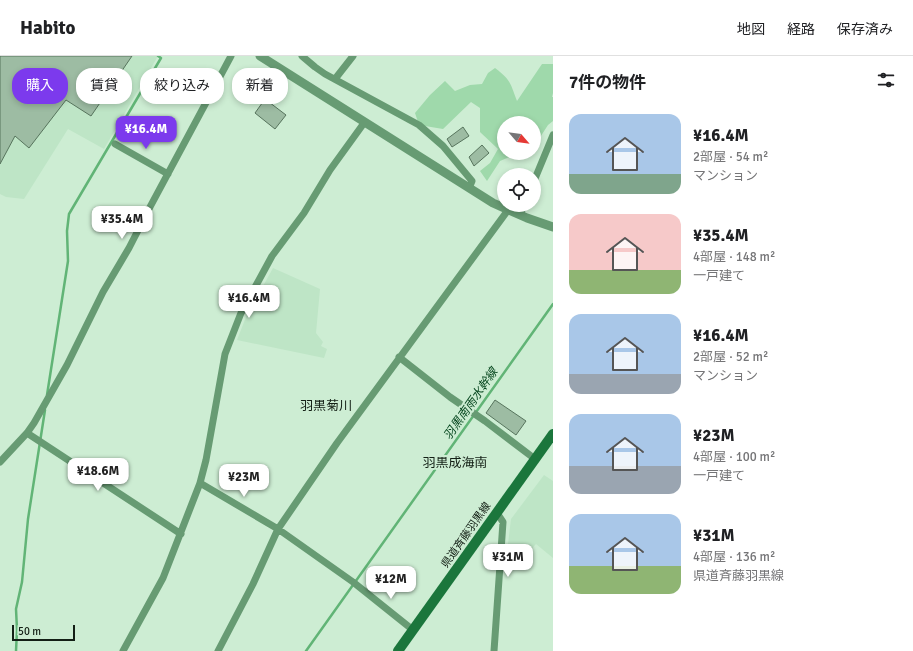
<!DOCTYPE html>
<html lang="ja">
<meta charset="utf-8">
<style>
:root{--surface:#fff;--page:#f2f2f2;--text:#202124;--muted:#757577;--line:#e0e0e0;--accent:#7c3aed}
body{margin:0;font-family:Signika,"Noto Sans JP",sans-serif;background:var(--page);color:var(--text);height:100vh;display:flex;flex-direction:column;font-size:15px;white-space:nowrap}
*{box-sizing:border-box;margin:0}
p{font-size:13px;color:var(--muted)}
.icon{flex:none;width:22px;height:22px;fill:none;stroke:currentColor;stroke-width:2;stroke-linecap:round;stroke-linejoin:round}
.map{position:relative;flex:1;overflow:hidden}
.side{display:flex;flex-direction:column;background:var(--surface);width:360px}
.side>*{flex:none}
.hud{position:absolute;left:12px;top:12px;width:380px;height:36px;display:flex;gap:8px}
.needle{width:26px;rotate:118deg}
.controls{position:absolute;left:497px;top:60px;display:grid;gap:8px}
.controls a{display:grid;place-items:center;width:44px;height:44px;border-radius:50%;background:var(--surface);box-shadow:0 2px 6px #0003;font-size:20px}
.scale{position:absolute;left:12px;bottom:10px;width:63px;box-sizing:border-box;padding-left:4px;border:2px solid #131f15;border-top:0;font-size:11px;line-height:14px;white-space:nowrap;color:#131f15;-webkit-text-stroke:3px #cdedd3;paint-order:stroke}
.price{position:absolute;translate:-50% -34px;padding:0 9px;border-radius:8px;background:#fff;color:#222;font-size:13px;line-height:26px;filter:drop-shadow(0 1px 2px #0008)}
.price::after{content:'';position:absolute;left:50%;top:24px;width:12px;height:9px;margin-left:-6px;background:inherit;clip-path:polygon(0 0,100% 0,50% 100%)}
.price.current{background:var(--accent);color:#fff}
ul{padding:0;list-style:none}
li{display:flex;align-items:center;gap:12px;height:100px;padding:0 16px}
li span{display:grid;place-items:center;flex:none;width:112px;height:80px;border-radius:12px;color:#555}
li>.icon{margin-inline-start:auto}
span .icon{width:48px;height:48px;fill:#fffc;stroke-width:1}
li b{font-size:17px}
h2{display:flex;justify-content:space-between;align-items:center;height:48px;padding:0 16px;font-size:17px}
.pill{padding:0 14px;border-radius:16px;background:var(--surface);box-shadow:0 2px 6px #0003;font-size:14px;line-height:36px}
.pill.current{background:var(--accent);color:#fff}
header{display:flex;align-items:center;gap:24px;box-sizing:border-box;height:56px;padding:0 20px;background:var(--surface);border-bottom:1px solid var(--line)}
header strong{font-size:19px}
nav{display:flex;gap:22px;margin-inline-start:auto;font-size:14px}
main{display:flex;flex:1;min-height:0}
.map>svg:first-child{display:block}
</style>
<header>
<strong>Habito</strong>
<nav><a>地図</a><a>経路</a><a>保存済み</a></nav>
</header>
<main>
<div class="map">
<svg width="553" height="595" viewBox="0 0 553 595">
<rect width="100%" height="100%" fill="#cdedd3"/>
<path fill="#bee5c6" d="M 0,0 L 158,0 L 104,93 L 68,73 L 24,143 L 6,141 L 0,138 Z
M 273,212 L 320,233 L 316,277 L 323,286 L 321,290 L 327,293 L 324,302 L 237,284 L 246,261 Z
M 544,419 L 553,425 L 553,502 L 536,488 L 525,500 L 508,488 L 511,463 Z"/>
<path fill="#9fd9ab" d="M 542,8 L 553,8 L 553,37 L 552,41 L 553,41 L 553,65 L 548,69 L 537,86 L 534,88 L 534,67 L 504,67 L 504,97 L 519,97 L 500,105 L 487,125 L 480,115 L 490,107 L 498,93 L 480,76 L 480,52 L 471,46 L 443,73 L 419,69 L 415,57 L 430,39 L 445,25 L 455,35 L 470,29 L 482,28 L 488,17 L 495,12 C 511,24 510,27 517,45 Z"/>
<g fill="none" stroke-linecap="round" stroke-linejoin="round">
<path stroke="#61b476" stroke-width="2.5" d="M 47,339 L 68,205 L 67,175 L 69,158 L 161,2 L 158,0
M 16,595 L 17,574 L 16,553 L 22,526 L 28,463 L 45,354
M 306,595 L 553,248"/>
</g>
<path fill="#9dbca3" stroke="#57745d" d="M 0,0 L 132,0 L 91,60 L 66,44 L 29,92 L 15,80 L 0,108 Z
M 265,43 L 286,59 L 275,73 L 255,57 Z
M 463,71 L 469,80 L 452,91 L 447,83 Z
M 482,89 L 489,97 L 474,110 L 469,101 Z
M 495,344 L 526,365 L 516,379 L 486,357 Z"/>
<g fill="none" stroke-linecap="round" stroke-linejoin="round">
<path stroke="#679b73" stroke-width="7" d="M 302,0 L 315,11 L 325,18 L 419,69 L 443,90 L 472,125 L 469,132
M 335,23 L 353,0
M 115,88 L 168,118
M 534,125 L 553,79
M 520,159 L 524,149
M 399,301 L 450,341 L 485,365 L 535,403
M 27,377 L 181,478
M 0,406 L 27,377 L 34,367 L 67,309 L 103,236 L 129,192 L 150,151 L 231,0
M 200,427 L 278,473 L 353,526 L 413,574
M 123,595 L 163,522 L 200,427 L 206,404 L 225,298 L 241,257 L 272,200 L 304,157 L 330,114 L 364,67
M 218,595 L 253,528 L 278,473 L 337,387 L 508,154
M 494,595 L 503,466 L 497,457"/>
<path stroke="#679b73" stroke-width="9" d="M 260,0 L 493,147 L 527,162 L 553,171"/>
<path stroke="#1b763c" stroke-width="10" d="M 398,595 L 553,378"/>
</g>
<g text-anchor="middle" dominant-baseline="central" stroke-width="4" stroke-linejoin="round" paint-order="stroke">
<g font-size="11" fill="#131f15" stroke="#cdedd3">
<text transform="translate(466 479) rotate(-55)">県道斉藤羽黒線</text>
</g>
<g font-size="12" font-style="italic" fill="#094921" stroke="#cdedd3">
<text transform="translate(471 348) rotate(-55)">羽黒南雨水幹線</text>
</g>
<g font-size="13" fill="#131f15" stroke="#cdedd3">
<text x="326" y="350">羽黒菊川</text>
<text x="455" y="407">羽黒成海南</text>
</g>
</g>
</svg>
<div class="controls">
<a><svg class="needle" viewBox="-14 -14 28 28"><path d="M0-13l5 13h-10z" fill="#e53935"/><path d="M0 13l5-13h-10z" fill="#757577"/></svg></a>
<a><svg class="icon" aria-label="locate" viewBox="0 0 24 24"><circle cx="12" cy="12" r="6"/><path d="M12 2v4M12 18v4M2 12h4M18 12h4"/></svg></a>
</div>
<div class="scale">50 m</div>
<b class="price current" style="left:146px;top:94px">¥16.4M</b>
<b class="price" style="left:122px;top:184px">¥35.4M</b>
<b class="price" style="left:249px;top:263px">¥16.4M</b>
<b class="price" style="left:98px;top:436px">¥18.6M</b>
<b class="price" style="left:244px;top:442px">¥23M</b>
<b class="price" style="left:508px;top:522px">¥31M</b>
<b class="price" style="left:391px;top:544px">¥12M</b>
<div class="hud">
<a class="pill current">購入</a>
<a class="pill">賃貸</a>
<a class="pill">絞り込み</a>
<a class="pill">新着</a>
</div>
</div>
<section class="side">
<h2>7件の物件<svg class="icon" aria-label="filters" viewBox="0 0 24 24"><path d="M4 7h16M4 17h16"/><circle cx="9" cy="7" r="2"/><circle cx="15" cy="17" r="2"/></svg></h2>
<ul>
<li><span style="background:linear-gradient(#a9c7e8 75%,#7fa58c 0)"><svg class="icon" aria-label="home" viewBox="0 0 24 24"><path d="M3 11l9-7 9 7M6 9v11h12V9"/></svg></span><div><b>¥16.4M</b><p>2部屋 · 54 m²</p><p>マンション</p></div></li>
<li><span style="background:linear-gradient(#f6c9c9 70%,#8fb573 0)"><svg class="icon" aria-label="home" viewBox="0 0 24 24"><path d="M3 11l9-7 9 7M6 9v11h12V9"/></svg></span><div><b>¥35.4M</b><p>4部屋 · 148 m²</p><p>一戸建て</p></div></li>
<li><span style="background:linear-gradient(#a9c7e8 75%,#9aa5b1 0)"><svg class="icon" aria-label="home" viewBox="0 0 24 24"><path d="M3 11l9-7 9 7M6 9v11h12V9"/></svg></span><div><b>¥16.4M</b><p>2部屋 · 52 m²</p><p>マンション</p></div></li>
<li><span style="background:linear-gradient(#a9c7e8 65%,#9aa5b1 0)"><svg class="icon" aria-label="home" viewBox="0 0 24 24"><path d="M3 11l9-7 9 7M6 9v11h12V9"/></svg></span><div><b>¥23M</b><p>4部屋 · 100 m²</p><p>一戸建て</p></div></li>
<li><span style="background:linear-gradient(#a9c7e8 65%,#8fb573 0)"><svg class="icon" aria-label="home" viewBox="0 0 24 24"><path d="M3 11l9-7 9 7M6 9v11h12V9"/></svg></span><div><b>¥31M</b><p>4部屋 · 136 m²</p><p>県道斉藤羽黒線</p></div></li>
</ul>
</section>
</main>
